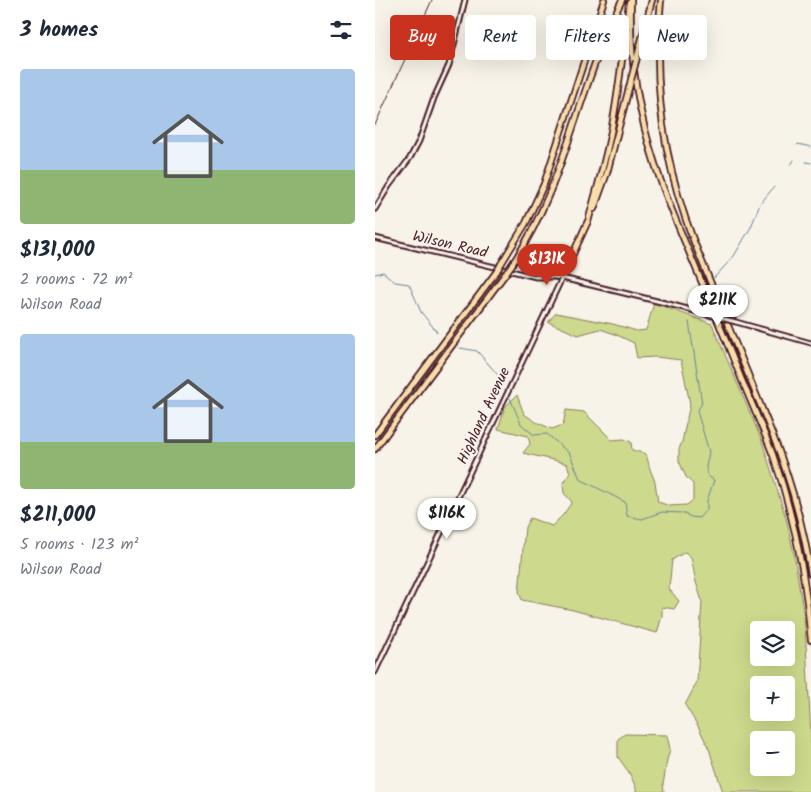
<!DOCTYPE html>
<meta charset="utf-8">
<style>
:root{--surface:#fff;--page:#f2f2f3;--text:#1f2937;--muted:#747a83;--accent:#c8321e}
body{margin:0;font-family:Kalam,sans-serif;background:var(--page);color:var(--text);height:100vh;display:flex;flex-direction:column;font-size:19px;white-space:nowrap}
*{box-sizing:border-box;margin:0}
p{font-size:16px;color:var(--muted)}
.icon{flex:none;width:28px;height:28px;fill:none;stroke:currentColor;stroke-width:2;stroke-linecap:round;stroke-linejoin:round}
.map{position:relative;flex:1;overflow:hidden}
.sheet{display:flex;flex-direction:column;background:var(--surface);width:375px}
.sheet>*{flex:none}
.guide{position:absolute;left:15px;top:15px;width:345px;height:45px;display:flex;gap:10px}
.controls{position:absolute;left:375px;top:621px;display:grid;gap:10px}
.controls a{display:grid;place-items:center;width:45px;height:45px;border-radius:5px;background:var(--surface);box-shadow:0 5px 20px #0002;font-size:25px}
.price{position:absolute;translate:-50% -42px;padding:0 11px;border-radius:18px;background:#fff;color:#222;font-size:16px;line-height:32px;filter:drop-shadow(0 1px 2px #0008)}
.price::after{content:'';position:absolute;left:50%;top:30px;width:15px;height:11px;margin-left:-8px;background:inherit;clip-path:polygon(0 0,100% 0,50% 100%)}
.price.current{background:var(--accent);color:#fff}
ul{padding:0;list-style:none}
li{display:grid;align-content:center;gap:10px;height:265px;padding:0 20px}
li span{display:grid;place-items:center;height:155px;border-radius:5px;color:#555}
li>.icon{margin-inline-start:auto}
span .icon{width:90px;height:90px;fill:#fffc;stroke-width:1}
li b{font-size:21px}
h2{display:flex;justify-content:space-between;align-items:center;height:60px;padding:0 20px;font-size:21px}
.chip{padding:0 18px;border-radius:5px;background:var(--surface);box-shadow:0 5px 20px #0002;font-size:18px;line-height:45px}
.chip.current{background:var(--accent);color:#fff}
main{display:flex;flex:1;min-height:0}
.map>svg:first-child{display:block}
</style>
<main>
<section class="sheet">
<h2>3 homes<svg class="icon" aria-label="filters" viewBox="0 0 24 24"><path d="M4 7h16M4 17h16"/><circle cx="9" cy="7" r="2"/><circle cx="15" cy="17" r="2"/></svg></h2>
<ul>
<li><span style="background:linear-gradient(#a9c7e8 65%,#8fb573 0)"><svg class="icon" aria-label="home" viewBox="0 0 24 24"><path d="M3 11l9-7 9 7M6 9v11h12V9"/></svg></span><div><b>$131,000</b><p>2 rooms · 72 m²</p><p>Wilson Road</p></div></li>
<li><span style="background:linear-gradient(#a9c7e8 70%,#8fb573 0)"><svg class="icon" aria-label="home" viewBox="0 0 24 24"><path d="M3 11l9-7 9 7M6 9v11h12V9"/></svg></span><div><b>$211,000</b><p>5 rooms · 123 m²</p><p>Wilson Road</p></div></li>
</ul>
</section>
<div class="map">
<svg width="436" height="792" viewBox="0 0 436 792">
<rect width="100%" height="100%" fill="#f7f3e8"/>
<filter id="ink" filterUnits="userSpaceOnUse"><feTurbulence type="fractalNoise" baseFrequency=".02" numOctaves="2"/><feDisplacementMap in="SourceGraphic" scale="10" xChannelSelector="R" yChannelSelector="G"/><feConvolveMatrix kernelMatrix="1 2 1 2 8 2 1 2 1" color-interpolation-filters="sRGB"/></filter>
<g filter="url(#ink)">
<path fill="#cdd98c" stroke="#8c7c5c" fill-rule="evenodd" d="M 279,303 L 337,324 L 387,441 L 411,518 L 419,554 L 428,610 L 430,627 L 436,735 L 436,792 L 348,792 L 334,749 L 323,726 L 310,705 L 322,682 L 327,601 L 321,582 L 316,557 L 310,552 L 297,560 L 294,589 L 304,601 L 299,609 L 287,607 L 287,616 L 282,633 L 198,610 L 147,600 L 144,592 L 150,527 L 155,518 L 177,526 L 188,515 L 197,502 L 189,493 L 188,484 L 195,473 L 192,464 C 178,459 163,457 148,453 L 155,444 L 153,436 L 123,429 L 130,407 L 142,395 L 149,414 L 161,422 L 177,429 L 188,425 L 191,410 L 209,412 L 237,440 L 249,439 L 256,442 L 257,450 L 271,454 L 275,469 L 280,482 L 283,502 L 295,506 L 312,505 L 318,500 L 318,484 L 311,477 L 304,461 L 304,449 L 307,442 L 315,404 L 306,360 L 281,357 L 262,358 L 259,343 L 240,334 L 225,329 L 203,335 L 173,322 L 181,313 L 238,324 L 262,331 L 271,330 ZM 384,630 L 411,630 L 411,658 L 384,658 ZM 384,685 L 411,685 L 411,712 L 384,712 ZM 384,740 L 411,740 L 411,768 L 384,768 Z
M 250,734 L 292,735 L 295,749 L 292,760 L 288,785 L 289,792 L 261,792 L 261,788 L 255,774 L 243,757 L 243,739 Z"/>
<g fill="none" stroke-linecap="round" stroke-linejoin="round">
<path stroke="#6a8398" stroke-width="1" d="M 422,145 L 423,144 L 436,147
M 431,162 L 436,163
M 416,165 L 419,160
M 0,274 L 8,272 L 20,282 L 34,284 L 46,312 L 62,332
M 339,278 L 359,256 L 376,227 L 385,204 L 399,187
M 315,298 L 323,292
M 85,348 L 102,351 L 129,382
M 135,398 L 146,424 L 159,435 L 172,434 L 195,454 L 205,479 L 250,502 L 252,516 L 267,519 L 287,512 L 308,513 L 316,517 L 324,518 L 332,509 L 332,501 L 339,480 L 333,476 L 331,467 L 334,452 L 322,411 L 327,403 L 314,322"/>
<defs>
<path id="secondary" d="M 0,209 L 14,186 L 35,158 L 44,141 L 59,98 L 74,65 L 90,0
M 0,238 L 161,277 L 178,277 L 187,278 L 290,303 L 331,314
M 361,322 L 436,343
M 0,672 L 187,278"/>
<path id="highway" d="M 256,0 C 254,55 263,112 280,164 C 290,196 304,228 317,259 C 334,299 350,338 366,378 C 377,404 388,429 398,455 C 419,515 431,577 436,640
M 286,0 C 277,82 289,165 319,242 L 396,431 C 415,477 428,525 436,574
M 261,61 L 277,0
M 219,209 L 232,173 L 256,80
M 213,222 C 222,188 232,156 238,121 C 245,82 249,42 254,3
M 126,264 L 151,223 L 169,184 L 229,0
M 136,266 C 191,185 203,86 247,0
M 187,278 L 213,221
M 0,435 L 122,271
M 0,449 L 131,273"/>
</defs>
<use href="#secondary" stroke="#4a1f2b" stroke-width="7"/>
<use href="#highway" stroke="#4a1f2b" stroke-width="8"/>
<use href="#secondary" stroke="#f7f3e8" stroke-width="3"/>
<use href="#highway" stroke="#f8deab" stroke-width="4.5"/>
<path stroke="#4a1f2b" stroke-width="1" d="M 0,125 L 57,0"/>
<defs>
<path id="secondary-bridge" d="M 331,314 L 361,322"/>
<path id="highway-bridge" d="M 256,80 L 261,61
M 122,271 L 126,264
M 131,273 L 136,266"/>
</defs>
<use href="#secondary-bridge" stroke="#4a1f2b" stroke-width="7" stroke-linecap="butt"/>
<use href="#highway-bridge" stroke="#4a1f2b" stroke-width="8" stroke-linecap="butt"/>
<use href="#secondary-bridge" stroke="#f7f3e8" stroke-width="3"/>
<use href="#highway-bridge" stroke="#f8deab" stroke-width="4.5"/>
</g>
</g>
<g text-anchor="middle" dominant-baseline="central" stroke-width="4.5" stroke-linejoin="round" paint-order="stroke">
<g font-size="15" fill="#4a1f2b" stroke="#f7f3e8">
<text transform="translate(75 245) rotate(13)">Wilson Road</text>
<text transform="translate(109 416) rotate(-65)">Highland Avenue</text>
</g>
</g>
</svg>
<div class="controls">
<a><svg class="icon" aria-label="layers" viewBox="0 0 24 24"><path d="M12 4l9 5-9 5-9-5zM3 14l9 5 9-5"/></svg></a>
<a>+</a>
<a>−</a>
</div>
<b class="price current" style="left:172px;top:286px">$131K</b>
<b class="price" style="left:343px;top:327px">$211K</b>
<b class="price" style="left:72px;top:540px">$116K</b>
<div class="guide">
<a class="chip current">Buy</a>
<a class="chip">Rent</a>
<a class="chip">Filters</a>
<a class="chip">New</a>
</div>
</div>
</main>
